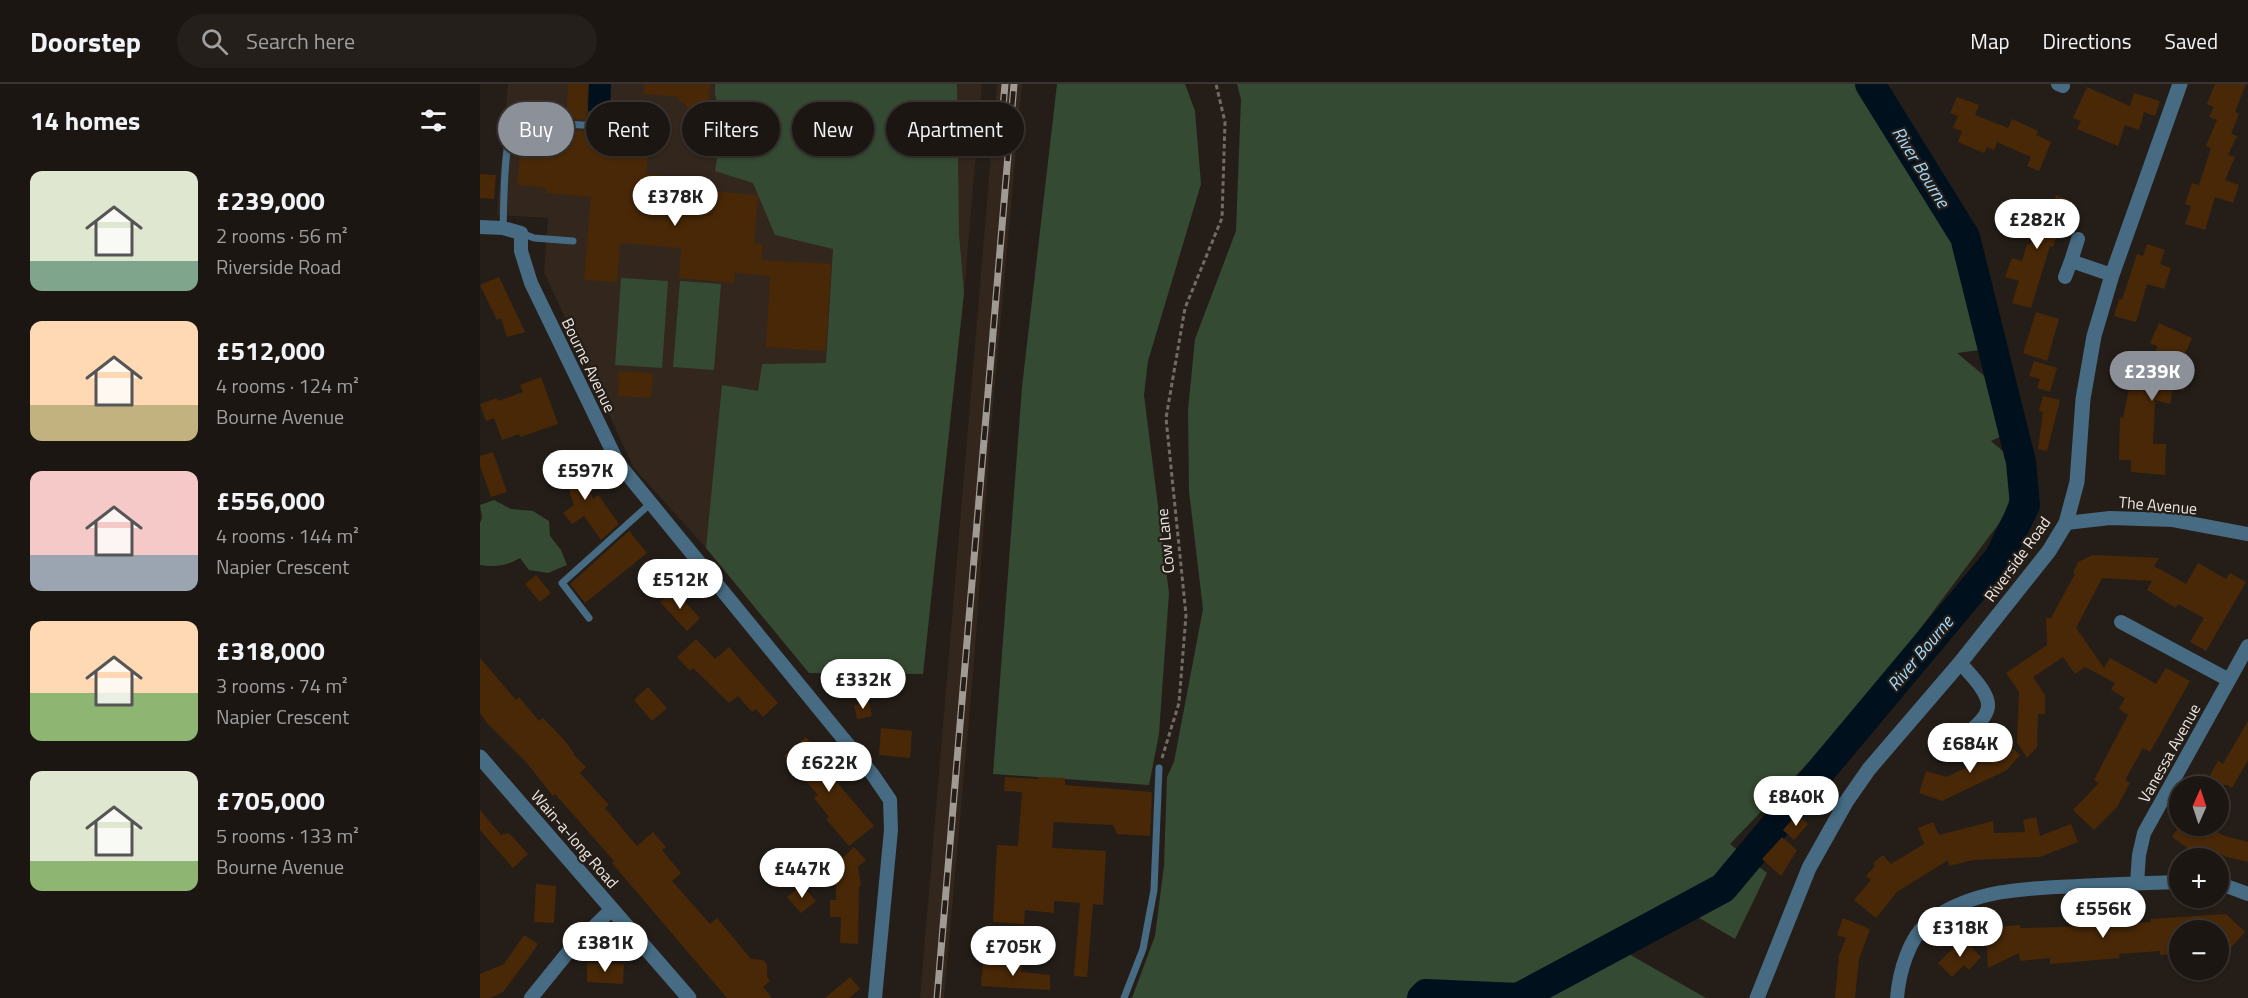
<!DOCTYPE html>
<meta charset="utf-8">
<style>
:root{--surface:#1c1612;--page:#251f1b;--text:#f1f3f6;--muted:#a09f9f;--line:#3a3532;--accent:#8c9099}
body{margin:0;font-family:"Titillium Web",sans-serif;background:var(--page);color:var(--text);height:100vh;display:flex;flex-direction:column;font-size:22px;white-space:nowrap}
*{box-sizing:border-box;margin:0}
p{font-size:20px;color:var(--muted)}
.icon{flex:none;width:33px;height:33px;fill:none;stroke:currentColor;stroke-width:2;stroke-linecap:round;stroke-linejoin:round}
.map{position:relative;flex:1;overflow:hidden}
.side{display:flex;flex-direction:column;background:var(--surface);width:480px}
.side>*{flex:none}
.guide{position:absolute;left:18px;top:18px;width:570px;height:54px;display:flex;gap:12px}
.needle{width:39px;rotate:3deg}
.tools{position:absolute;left:1689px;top:692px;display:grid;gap:12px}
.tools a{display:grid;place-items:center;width:60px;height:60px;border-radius:50%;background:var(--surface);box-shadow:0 2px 4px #0004,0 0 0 2px var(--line);font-size:30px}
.price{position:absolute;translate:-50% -51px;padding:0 14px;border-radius:21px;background:#fff;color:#222;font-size:20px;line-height:39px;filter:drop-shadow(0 2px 3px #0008)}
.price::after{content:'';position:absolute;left:50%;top:36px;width:18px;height:14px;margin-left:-9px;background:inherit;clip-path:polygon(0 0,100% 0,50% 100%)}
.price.selected{background:var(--accent);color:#fff}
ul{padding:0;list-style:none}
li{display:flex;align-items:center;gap:18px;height:150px;padding:0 30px}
li span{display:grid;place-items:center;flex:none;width:168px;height:120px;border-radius:12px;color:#555}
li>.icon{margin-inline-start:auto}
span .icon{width:72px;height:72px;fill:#fffc;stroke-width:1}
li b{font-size:26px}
h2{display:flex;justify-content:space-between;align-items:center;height:72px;padding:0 30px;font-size:26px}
.tag{padding:0 21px;border-radius:27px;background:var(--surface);box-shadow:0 2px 4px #0004,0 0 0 2px var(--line);font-size:21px;line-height:54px}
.tag.selected{background:var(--accent);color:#fff}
header{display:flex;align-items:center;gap:36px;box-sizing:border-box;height:84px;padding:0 30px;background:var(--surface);border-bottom:2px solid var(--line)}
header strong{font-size:28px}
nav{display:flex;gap:33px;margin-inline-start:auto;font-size:21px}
.search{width:420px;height:54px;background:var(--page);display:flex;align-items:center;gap:15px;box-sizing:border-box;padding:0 21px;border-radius:33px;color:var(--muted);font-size:22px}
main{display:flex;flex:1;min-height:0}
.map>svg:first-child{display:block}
</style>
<header>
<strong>Doorstep</strong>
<div class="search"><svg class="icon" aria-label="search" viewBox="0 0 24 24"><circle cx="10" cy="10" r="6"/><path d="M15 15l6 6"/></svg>Search here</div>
<nav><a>Map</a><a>Directions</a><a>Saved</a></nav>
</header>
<main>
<section class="side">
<h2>14 homes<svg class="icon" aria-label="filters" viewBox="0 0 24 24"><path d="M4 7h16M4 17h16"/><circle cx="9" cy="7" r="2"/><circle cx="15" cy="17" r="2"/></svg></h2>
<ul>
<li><span style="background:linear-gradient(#dfe7d0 75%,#7fa58c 0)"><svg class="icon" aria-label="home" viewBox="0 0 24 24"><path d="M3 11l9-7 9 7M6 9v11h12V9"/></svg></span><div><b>£239,000</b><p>2 rooms · 56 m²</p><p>Riverside Road</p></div></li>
<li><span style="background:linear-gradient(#ffd9b3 70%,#c2b280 0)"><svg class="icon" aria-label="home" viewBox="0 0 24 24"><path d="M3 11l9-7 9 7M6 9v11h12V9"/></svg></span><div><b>£512,000</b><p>4 rooms · 124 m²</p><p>Bourne Avenue</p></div></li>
<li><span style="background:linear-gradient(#f6c9c9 70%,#9aa5b1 0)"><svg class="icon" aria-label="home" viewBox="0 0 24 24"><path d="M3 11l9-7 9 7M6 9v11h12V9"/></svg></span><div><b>£556,000</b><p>4 rooms · 144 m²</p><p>Napier Crescent</p></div></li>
<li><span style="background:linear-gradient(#ffd9b3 60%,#8fb573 0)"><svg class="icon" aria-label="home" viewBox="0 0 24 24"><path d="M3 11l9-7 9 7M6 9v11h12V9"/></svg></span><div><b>£318,000</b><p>3 rooms · 74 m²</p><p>Napier Crescent</p></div></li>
<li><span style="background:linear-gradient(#dfe7d0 75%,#8fb573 0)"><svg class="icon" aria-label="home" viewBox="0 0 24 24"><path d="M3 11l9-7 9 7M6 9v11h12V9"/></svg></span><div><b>£705,000</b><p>5 rooms · 133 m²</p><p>Bourne Avenue</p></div></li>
</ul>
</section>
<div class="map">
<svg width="1768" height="914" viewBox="0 0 1768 914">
<rect width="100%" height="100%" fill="#251e18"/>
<path fill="#32261d" d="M 28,0 L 502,0 L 484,209 L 443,590 L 329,589 L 226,464 L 153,383 L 64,188 L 68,134 L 17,131 Z
M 517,0 L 542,0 L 511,343 L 494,579 L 464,914 L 440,914 Z"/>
<path fill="#354a32" d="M 235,0 L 477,0 L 479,150 L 484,209 L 443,590 L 329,589 L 226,464 L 242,301 L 278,307 L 282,280 L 346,279 L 353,165 L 295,151 L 273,99 L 235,87 L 242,43 L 235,10 Z
M 577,0 L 705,0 L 715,27 L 721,100 L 668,277 L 664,311 L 689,509 L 679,650 L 669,701 L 513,690 L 542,303 Z
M 757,0 L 1376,0 L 1452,123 L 1472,158 L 1500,266 L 1477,269 L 1508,295 L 1526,350 L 1511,357 L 1533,376 L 1531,411 L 1523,434 L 1380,625 L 1250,760 L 1287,789 L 1255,855 L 1216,832 L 1147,869 L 1226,914 L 652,914 L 675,852 L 684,782 L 687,693 L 694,678 L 723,525 L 709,407 L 708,326 L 715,255 L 756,147 L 761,15 Z
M 141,194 L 188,197 L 182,284 L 135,281 Z
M 200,197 L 241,200 L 234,286 L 193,283 Z
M 14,416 L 31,425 L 53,427 L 69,437 L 70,452 L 81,466 L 87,481 L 68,489 L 49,486 L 40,474 C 26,482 15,483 0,481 L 0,439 L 2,434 L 0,421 Z"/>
<path fill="#00101d" d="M 109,0 L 131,0 L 130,28 L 108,27 Z"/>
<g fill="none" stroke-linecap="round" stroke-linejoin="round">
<path stroke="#00101d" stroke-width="30" d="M 942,914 L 946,910 L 1038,914 L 1243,804 L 1519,474 L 1545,421 L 1541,378 L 1485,153 L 1390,0"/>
</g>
<path fill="#492807" d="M 88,0 L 108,0 L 106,36 L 86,34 Z
M 164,0 L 230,0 L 229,18 L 241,42 L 221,52 L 204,18 L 198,17 L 199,13 L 163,10 Z
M 1735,0 L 1766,0 L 1755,28 L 1759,30 L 1751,50 L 1757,52 L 1748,71 L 1755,73 L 1745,96 L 1759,101 L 1753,119 L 1735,113 L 1725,146 L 1705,140 L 1711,122 L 1705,120 L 1712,99 L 1719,101 L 1731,64 L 1726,62 L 1737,36 L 1729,33 L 1734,23 L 1727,20 Z
M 1607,3 L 1650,22 L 1654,9 L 1680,17 L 1675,32 L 1664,28 L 1659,46 L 1645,41 L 1638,62 L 1597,45 L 1601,37 L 1593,34 Z
M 1477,13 L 1499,21 L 1495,31 L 1528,44 L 1532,35 L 1558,47 L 1556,51 L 1571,58 L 1559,87 L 1547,82 L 1551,73 L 1517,58 L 1514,66 L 1507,63 L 1504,69 L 1478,58 L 1482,47 L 1473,44 L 1478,32 L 1470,29 Z
M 85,46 L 143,49 L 142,67 L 168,70 L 166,90 L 211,94 L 210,103 L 239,105 L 239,108 L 278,111 L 274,159 L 283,160 L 281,176 L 351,180 L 346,267 L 286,263 L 290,192 L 255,189 L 254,199 L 199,194 L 201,164 L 140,159 L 137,198 L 104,196 L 111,113 L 66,109 L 66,104 L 37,101 L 42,47 L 85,51 Z
M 0,90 L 16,91 L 14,115 L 0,114 Z
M 1576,111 L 1589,116 L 1573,163 L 1570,162 L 1551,224 L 1532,219 L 1539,197 L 1525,193 L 1532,174 L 1542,177 L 1547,160 L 1550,161 L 1558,136 L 1547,132 L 1553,115 L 1572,122 Z
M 1667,160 L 1685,166 L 1680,180 L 1691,184 L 1684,205 L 1667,200 L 1656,238 L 1634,232 L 1639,215 L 1642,216 L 1657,170 L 1663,172 Z
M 19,193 L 45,248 L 27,253 L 21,234 L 17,236 L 0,201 Z
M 1556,228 L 1579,235 L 1567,277 L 1543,269 Z
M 1679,239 L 1712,254 L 1696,290 L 1707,292 L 1704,307 L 1693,305 L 1690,320 L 1675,316 L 1673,360 L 1686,360 L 1685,391 L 1651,388 L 1651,376 L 1639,376 L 1640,333 L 1643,334 L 1653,285 L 1671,289 L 1677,262 L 1670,259 Z
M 1554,277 L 1577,284 L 1570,308 L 1557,304 L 1560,295 L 1549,292 Z
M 139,287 L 173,289 L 171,314 L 138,312 Z
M 61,293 L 78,340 L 40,353 L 39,350 L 22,356 L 14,334 L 6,337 L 0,320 L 17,314 L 18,317 L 43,308 L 40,301 Z
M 1563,312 L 1580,316 L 1567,367 L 1558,365 L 1563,328 L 1559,327 Z
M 13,368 L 27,408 L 11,413 L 0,382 L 0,372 Z
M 99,377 L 113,415 L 118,411 L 139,440 L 121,456 L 104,432 L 92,440 L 83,429 L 94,421 L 86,397 L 76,401 L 71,387 Z
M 149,447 L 167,469 L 105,519 L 90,500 Z
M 1613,471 L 1679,474 L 1674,482 L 1706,500 L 1718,479 L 1746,495 L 1750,489 L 1766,498 L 1726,567 L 1710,558 L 1724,534 L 1698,520 L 1696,524 L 1667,506 L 1672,497 L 1622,494 L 1596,544 L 1624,584 L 1630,574 L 1676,600 L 1686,584 L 1710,597 L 1670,668 L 1663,664 L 1645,696 L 1650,699 L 1637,723 L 1614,746 L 1593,726 L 1619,699 L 1614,696 L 1648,631 L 1639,625 L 1645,614 L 1631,606 L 1635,599 L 1605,583 L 1595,590 L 1583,573 L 1553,593 L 1565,611 L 1565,630 L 1558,630 L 1557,663 L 1547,674 L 1537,658 L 1539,608 L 1526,589 L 1567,561 L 1566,534 L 1571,534 L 1595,490 L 1593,489 L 1598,478 Z
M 56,491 L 71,509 L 60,518 L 45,500 Z
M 194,506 L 220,534 L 207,547 L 180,518 Z
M 216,555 L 235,575 L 249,563 L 298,619 L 283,633 L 276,625 L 272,628 L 258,612 L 249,619 L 213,584 L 210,587 L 197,573 Z
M 0,574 L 36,616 L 39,613 L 59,637 L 63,634 L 84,656 L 94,669 L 93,670 L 106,683 L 100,689 L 129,721 L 125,724 L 157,762 L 173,748 L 186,763 L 182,766 L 201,789 L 192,797 L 230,840 L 237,834 L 271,875 L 283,876 L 287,881 L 287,893 L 290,897 L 283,903 L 292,914 L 247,914 L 132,779 L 134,777 L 98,736 L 75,710 L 73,712 L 46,678 L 8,640 L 0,629 Z
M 168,603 L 187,624 L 172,637 L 154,616 Z
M 389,618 L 392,632 L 377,635 L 374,621 Z
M 1768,637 L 1768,676 L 1752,704 L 1747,701 L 1724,702 L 1738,677 L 1743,680 Z
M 401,644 L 432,647 L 430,674 L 399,671 Z
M 326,653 L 342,673 L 338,676 L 394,742 L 369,762 L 346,735 L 349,733 L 334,714 L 338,711 L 304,672 Z
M 1522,655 L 1540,671 L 1527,686 L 1462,717 L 1439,709 L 1446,687 L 1467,693 L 1506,674 Z
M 525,693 L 558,695 L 558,693 L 585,694 L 585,701 L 672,708 L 670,752 L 637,750 L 633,741 L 574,738 L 572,764 L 626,767 L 623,821 L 613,820 L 607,893 L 594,892 L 600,819 L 574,817 L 574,829 L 545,826 L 544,840 L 513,838 L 517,761 L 538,762 L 542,708 L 524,707 Z
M 0,726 L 21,751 L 29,749 L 48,770 L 33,784 L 0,746 Z
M 1317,730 L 1328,740 L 1314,756 L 1303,746 Z
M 1556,733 L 1560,752 L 1591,740 L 1598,758 L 1560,773 L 1493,776 L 1469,782 L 1468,776 L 1417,808 L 1396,834 L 1374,816 L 1391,796 L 1386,792 L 1395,782 L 1393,779 L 1403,771 L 1411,780 L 1444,760 L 1438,744 L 1453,738 L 1459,751 L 1513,737 L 1514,749 L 1545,748 L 1543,736 Z
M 1700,741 L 1709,741 L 1717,747 L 1721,741 L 1726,741 L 1742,751 L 1768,758 L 1768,778 L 1747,773 L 1726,764 L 1720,773 L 1692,753 Z
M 1302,753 L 1317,766 L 1301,792 L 1282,775 Z
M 374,763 L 386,776 L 378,783 L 381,802 L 379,802 L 378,860 L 360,859 L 361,833 L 350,833 L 350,816 L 356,816 L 356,798 L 347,789 Z
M 56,800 L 76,802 L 74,839 L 54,838 Z
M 322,801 L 336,817 L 321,829 L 307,813 Z
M 1746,830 L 1765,848 L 1746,869 L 1738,862 L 1738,846 L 1700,846 L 1700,853 L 1695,853 L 1696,869 L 1680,871 L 1680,867 L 1639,870 L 1640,874 L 1570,880 L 1570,874 L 1540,877 L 1539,869 L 1508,884 L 1506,844 L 1540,841 L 1540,844 L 1586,843 L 1671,838 L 1671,835 Z
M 1363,834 L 1390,845 L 1379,875 L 1375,914 L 1355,914 L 1359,871 L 1366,854 L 1357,851 Z
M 44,851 L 58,860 L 47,876 L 23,908 L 10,914 L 0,914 L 0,890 L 24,880 Z
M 1483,855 L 1501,873 L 1489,886 L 1484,881 L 1472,893 L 1458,879 Z
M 503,878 L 542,881 L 541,888 L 570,891 L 570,906 L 501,902 Z
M 107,879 L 144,880 L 143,900 L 107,898 Z
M 370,893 L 380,905 L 369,914 L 345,914 Z"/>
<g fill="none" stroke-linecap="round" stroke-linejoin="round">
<path stroke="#716b66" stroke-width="3" stroke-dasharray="4.5 3" stroke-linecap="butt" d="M 682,674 L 699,619 L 706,531 L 686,334 L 705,224 L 742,134 L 745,38 L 736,0"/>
<path stroke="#466b83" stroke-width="7" d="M 23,144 C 24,125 23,55 34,43 C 37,39 42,39 47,38 L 158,44
M 41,149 L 54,154 L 93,157
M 109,534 L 82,499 L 171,419
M 644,914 L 663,865 L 674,806 L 679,684"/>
<path stroke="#466b83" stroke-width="14" d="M 1578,0 L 1583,2
M 0,143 L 23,144 L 41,149 L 41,167 L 51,199 L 138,379 L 393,691 L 410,716 L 411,746 L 395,914
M 1598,155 L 1591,177 L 1632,191
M 1585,193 L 1591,177
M 1586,439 L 1630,434 L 1693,436 L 1768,450
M 1641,538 L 1749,596
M 1467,667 C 1511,628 1526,627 1480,579
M 1657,799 L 1659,771 L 1664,749 L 1768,562
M 1738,799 L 1768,810
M 51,914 L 89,867 L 132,825
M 1417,914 C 1419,889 1429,852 1450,837 C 1493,805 1548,804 1599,802 C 1633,800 1666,799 1700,798"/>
<path stroke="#466b83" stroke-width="15" d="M 0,673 L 209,914
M 1277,914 L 1329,784 L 1366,718 L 1389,685 L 1480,579 L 1569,467 L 1586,439 L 1597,398 L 1603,315 L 1614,252 L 1632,191 L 1700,0"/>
<defs>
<path id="rail" d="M 523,24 L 525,0
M 457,914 L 534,0"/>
</defs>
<use href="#rail" stroke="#a09a95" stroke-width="7"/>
<use href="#rail" stroke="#251e18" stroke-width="4.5" stroke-dasharray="14" stroke-linecap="butt"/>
</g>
<g text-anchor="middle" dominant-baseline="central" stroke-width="4.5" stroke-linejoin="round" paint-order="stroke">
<g font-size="16" fill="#ebe6e2" stroke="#251e18">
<text transform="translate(109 281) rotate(64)">Bourne Avenue</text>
<text transform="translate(1678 421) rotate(5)">The Avenue</text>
<text transform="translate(685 457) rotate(-96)">Cow Lane</text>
<text transform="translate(1537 475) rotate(-54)">Riverside Road</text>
<text transform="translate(1689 669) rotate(-61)">Vanessa Avenue</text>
<text transform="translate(95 755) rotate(49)">Wain-a-long Road</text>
</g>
<g font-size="18" font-style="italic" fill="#a1dafe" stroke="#251e18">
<text transform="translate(1441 83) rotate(58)">River Bourne</text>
<text transform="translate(1440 569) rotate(-50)">River Bourne</text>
</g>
</g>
</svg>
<div class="tools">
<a><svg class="needle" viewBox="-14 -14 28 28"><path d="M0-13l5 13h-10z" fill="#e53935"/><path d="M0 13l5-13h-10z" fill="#a09f9f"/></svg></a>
<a>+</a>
<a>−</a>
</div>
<b class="price" style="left:195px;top:143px">£378K</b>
<b class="price" style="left:1557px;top:166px">£282K</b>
<b class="price selected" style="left:1672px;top:318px">£239K</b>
<b class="price" style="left:105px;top:417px">£597K</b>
<b class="price" style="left:200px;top:526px">£512K</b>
<b class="price" style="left:383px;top:626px">£332K</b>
<b class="price" style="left:1490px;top:690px">£684K</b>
<b class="price" style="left:349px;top:709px">£622K</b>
<b class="price" style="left:1316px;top:743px">£840K</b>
<b class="price" style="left:322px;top:815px">£447K</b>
<b class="price" style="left:1623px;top:855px">£556K</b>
<b class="price" style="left:1480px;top:874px">£318K</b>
<b class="price" style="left:125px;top:889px">£381K</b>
<b class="price" style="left:533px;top:893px">£705K</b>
<div class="guide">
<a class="tag selected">Buy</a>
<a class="tag">Rent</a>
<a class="tag">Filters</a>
<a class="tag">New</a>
<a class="tag">Apartment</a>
</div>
</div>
</main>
